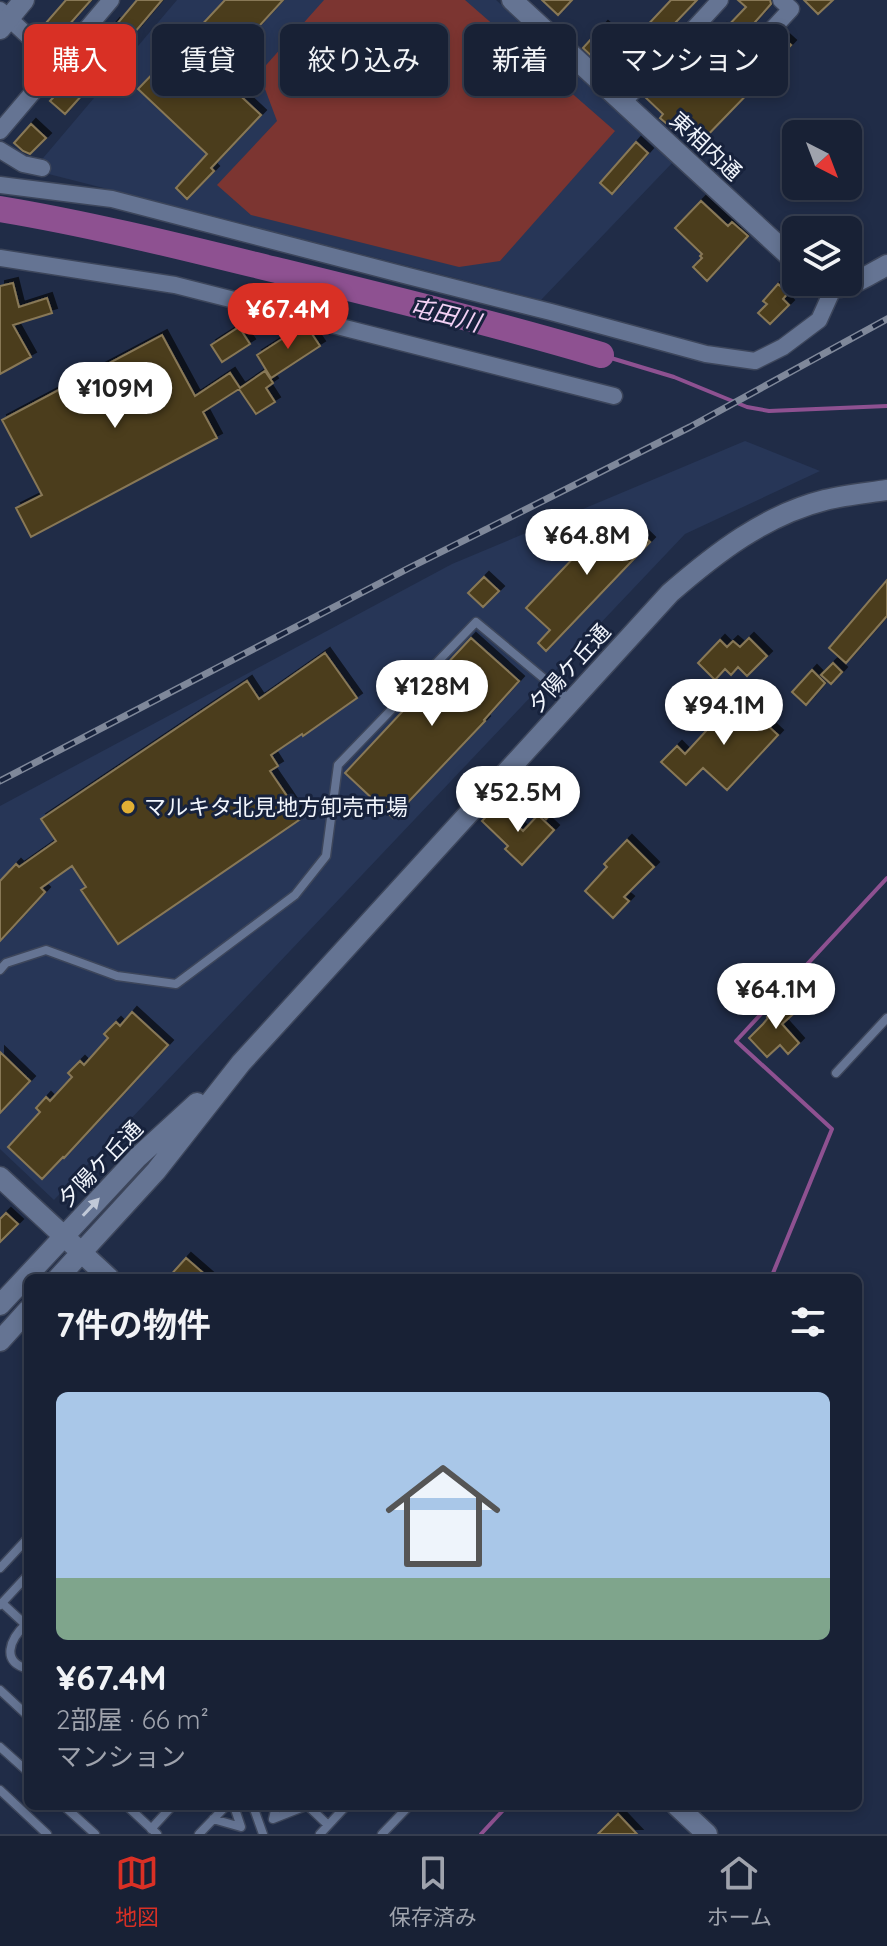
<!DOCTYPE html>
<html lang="ja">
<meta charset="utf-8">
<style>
:root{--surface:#182135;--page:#252e41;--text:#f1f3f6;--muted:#9fa3ad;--line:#363e50;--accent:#d93025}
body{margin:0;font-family:Quicksand,"Noto Sans JP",sans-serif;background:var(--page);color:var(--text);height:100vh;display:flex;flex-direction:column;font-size:30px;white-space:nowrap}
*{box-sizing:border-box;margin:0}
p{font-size:26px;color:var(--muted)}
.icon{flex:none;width:44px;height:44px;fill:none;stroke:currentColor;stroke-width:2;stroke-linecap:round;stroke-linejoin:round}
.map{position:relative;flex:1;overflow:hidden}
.sheet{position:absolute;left:24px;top:1274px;width:838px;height:536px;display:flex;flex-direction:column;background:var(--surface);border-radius:12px;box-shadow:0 4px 12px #0003,0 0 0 2px var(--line)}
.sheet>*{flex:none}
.hud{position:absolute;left:24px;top:24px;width:840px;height:72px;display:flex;gap:16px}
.needle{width:52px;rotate:138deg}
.tools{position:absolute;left:782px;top:120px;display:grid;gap:16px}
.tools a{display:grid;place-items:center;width:80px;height:80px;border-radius:12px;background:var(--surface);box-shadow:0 4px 12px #0003,0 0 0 2px var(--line);font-size:40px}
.price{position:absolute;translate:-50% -68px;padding:0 18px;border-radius:28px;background:#fff;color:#222;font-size:26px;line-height:52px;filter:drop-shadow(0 2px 4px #0008)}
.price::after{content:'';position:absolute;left:50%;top:48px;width:24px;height:18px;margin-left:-12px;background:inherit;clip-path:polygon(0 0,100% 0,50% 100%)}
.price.on{background:var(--accent);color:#fff}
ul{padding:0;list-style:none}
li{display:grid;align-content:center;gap:16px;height:424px;padding:0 32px}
li span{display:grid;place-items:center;height:248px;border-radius:12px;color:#555}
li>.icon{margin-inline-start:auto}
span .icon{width:144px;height:144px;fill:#fffc;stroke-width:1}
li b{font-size:34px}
h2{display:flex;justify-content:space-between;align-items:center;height:96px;padding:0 32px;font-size:34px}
.chip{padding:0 28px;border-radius:12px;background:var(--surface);box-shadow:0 4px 12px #0003,0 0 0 2px var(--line);font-size:28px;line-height:72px}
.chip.on{background:var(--accent);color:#fff}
.menu{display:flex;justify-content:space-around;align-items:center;height:112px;border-top:2px solid var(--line);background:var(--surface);font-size:22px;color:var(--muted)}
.menu a{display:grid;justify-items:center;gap:4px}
.menu .on{color:var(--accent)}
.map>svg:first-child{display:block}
</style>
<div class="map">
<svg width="887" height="1834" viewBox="0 0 887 1834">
<defs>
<filter id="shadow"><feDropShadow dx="5" dy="-5" stdDeviation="0" flood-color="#0009"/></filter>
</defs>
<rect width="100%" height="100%" fill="#202c47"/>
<path fill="#273657" d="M 177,0 L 496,0 L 674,161 L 541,300 L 33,170 Z
M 745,441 L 820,471 L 685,534 L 54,1200 L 0,1149 L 0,806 L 452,564 Z"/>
<path fill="#7c3531" d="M 324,0 L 465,0 L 615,131 L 500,261 L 459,267 L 251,215 L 217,185 L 277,121 L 259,73 Z"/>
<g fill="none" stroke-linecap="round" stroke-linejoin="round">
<path stroke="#8e5191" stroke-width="4" d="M 601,355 L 674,377 L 747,407 L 769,411 L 887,406
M 771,1278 L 832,1129 L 736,1041 L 887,878
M 481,1834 L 507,1806"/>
<path stroke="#8e5191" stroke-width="26" d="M 0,209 C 96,225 190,249 284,272 C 390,298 496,324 601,355"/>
</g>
<path fill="#4b3d1d" stroke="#887857" stroke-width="2" filter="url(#shadow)" d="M 66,0 L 91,0 L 52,44 L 39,31 Z
M 137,0 L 162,0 L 135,32 L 134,30 L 108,60 L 111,63 L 65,114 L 50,101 L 81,68 L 101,43 L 99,42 L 115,23 L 117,24 Z
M 225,0 L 283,0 L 216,73 L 261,115 L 211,168 L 214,171 L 187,199 L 176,188 L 207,154 L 138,89 L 167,59 L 168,61 Z
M 542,0 L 572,0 L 558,15 Z
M 671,0 L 697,0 L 630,70 L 611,52 L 600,64 L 583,48 L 603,26 L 627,47 Z
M 738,0 L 770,0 L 771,4 L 740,39 L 738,38 L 724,53 L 710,41 L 722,28 L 724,30 L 746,7 Z
M 804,0 L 833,0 L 818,14 Z
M 781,36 L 791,45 L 757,81 L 759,82 L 698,145 L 676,125 L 673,129 L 660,118 L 663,114 L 644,96 L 680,60 L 697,75 L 702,70 L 724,91 L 730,85 L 739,81 Z
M 31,124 L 46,138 L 30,154 L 23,151 L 14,143 Z
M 636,142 L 648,153 L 612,194 L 600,183 Z
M 701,201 L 728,226 L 732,222 L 748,236 L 707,281 L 693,267 L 702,258 L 700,256 L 702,254 L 675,228 Z
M 13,283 L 19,307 L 47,298 L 52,313 L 13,325 L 31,357 L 0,374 L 0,286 Z
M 778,284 L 788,293 L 783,299 L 789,305 L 770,324 L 758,313 L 767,304 L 763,301 Z
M 239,327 L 250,344 L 222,362 L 211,345 Z
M 299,328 L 310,331 L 320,346 L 271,378 L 257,355 Z
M 162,335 L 195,396 L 230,373 L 240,388 L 265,371 L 273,383 L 266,388 L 275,402 L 256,414 L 239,389 L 203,412 L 217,438 L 31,537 L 16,508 L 42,495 L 2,420 Z
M 622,515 L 650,542 L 546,651 L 538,643 L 550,630 L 526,608 L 612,517 L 616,520 Z
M 484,577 L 499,591 L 483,607 L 468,593 Z
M 887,580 L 887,616 L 846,663 L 829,648 Z
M 471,638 L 519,681 L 484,720 L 485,721 L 393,818 L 345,773 Z
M 749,638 L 767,656 L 747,676 L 738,667 L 731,675 L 725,669 L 715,680 L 698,663 L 720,640 L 727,647 L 733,641 L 740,647 Z
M 325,653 L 357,698 L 303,736 L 302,734 L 271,755 L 278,766 L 270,771 L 302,818 L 118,944 L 81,890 L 86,887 L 72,866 L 41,888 L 45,892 L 0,941 L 0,881 L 16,864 L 19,867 L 56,841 L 41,819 L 247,681 L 259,699 Z
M 833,663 L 842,672 L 831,684 L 821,675 Z
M 812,670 L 825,683 L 806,705 L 792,692 Z
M 737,697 L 778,735 L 727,790 L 703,768 L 686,785 L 661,762 L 677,746 L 685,754 Z
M 532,777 L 561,803 L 546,819 L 518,793 Z
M 496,806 L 523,831 L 538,815 L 554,830 L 522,865 L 505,849 L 508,846 L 482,821 Z
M 627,840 L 654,867 L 624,897 L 629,901 L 613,918 L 585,891 L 607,867 L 604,864 Z
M 790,1001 L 798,1010 L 782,1024 L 799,1043 L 788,1054 L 780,1045 L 767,1057 L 749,1038 L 763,1024 L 768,1018 L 767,1017 L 779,1004 L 783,1007 Z
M 132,1012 L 168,1045 L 64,1158 L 63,1157 L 42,1179 L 8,1147 L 40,1112 L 36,1108 L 46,1097 L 50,1101 L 72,1077 L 68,1073 L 80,1061 L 84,1065 L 108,1038 L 104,1034 L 116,1022 L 120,1026 Z
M 0,1052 L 30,1081 L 0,1113 Z
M 6,1213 L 18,1224 L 0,1242 L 0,1219 Z
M 186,1258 L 209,1278 L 168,1278 Z
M 618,1814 L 637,1834 L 598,1834 Z"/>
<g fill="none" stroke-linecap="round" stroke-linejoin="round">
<defs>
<path id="service" d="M 0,970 L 6,963 L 46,950 L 117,976 L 176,984 L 295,895 L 326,856 L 338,765 L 476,622 L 571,701
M 836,1073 L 887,1018
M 0,1568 L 28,1538
M 2,1603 L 27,1626
M 0,1605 L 28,1575
M 26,1624 C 10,1639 0,1662 28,1669
M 0,1690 L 28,1716
M 0,1747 L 28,1772
M 0,1790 L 47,1834
M 64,1806 L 95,1834
M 127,1806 L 157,1834
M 253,1806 L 263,1834
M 276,1806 L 273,1819 L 306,1806
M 308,1806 L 328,1825
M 213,1819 L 241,1827 L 234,1806
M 151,1829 L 172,1806
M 199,1834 L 226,1806
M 320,1834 L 346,1806
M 382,1834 L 409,1806"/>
<path id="minor" d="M 0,10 L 57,63
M 687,36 L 731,74 L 791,9 L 781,0
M 623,102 L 687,36 L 720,0
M 0,131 L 111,0
M 0,150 L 23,164 L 42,168
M 0,185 L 112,199 L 408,276 L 551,312 L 706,354 L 755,361 L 783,347 L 819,320 L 833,289
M 0,258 L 175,285 L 614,396"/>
<path id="tertiary" d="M 512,0 L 796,262
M 0,29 L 24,0
M 818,282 C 840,297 866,276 887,265
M 0,1177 L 109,1278
M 58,1278 L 156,1171 L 241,1063 L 670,593 C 716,553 765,515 825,500 C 845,495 867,493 887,490
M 0,1305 L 138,1157 L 197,1103
M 0,1341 L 28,1310
M 677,1806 L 707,1834"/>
</defs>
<use href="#service" stroke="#3d465b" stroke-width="11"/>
<use href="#minor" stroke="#3d465b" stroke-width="19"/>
<use href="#tertiary" stroke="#3d465b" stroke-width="23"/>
<use href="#service" stroke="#657493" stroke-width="8"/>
<use href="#minor" stroke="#657493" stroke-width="16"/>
<use href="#tertiary" stroke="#657493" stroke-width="20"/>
<defs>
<path id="rail" d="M 0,781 L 409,568 L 690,427 L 887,319"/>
</defs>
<use href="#rail" stroke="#7f889a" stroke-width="7"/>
<use href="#rail" stroke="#17223c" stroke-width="4" stroke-dasharray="12" stroke-linecap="butt"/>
</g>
<defs><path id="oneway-solid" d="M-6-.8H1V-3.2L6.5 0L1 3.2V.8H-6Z" transform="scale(2)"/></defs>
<use fill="#c0c8d7" href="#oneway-solid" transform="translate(91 1207) rotate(-47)"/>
<circle fill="#e1af34" stroke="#17223c" stroke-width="3" cx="128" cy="807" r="8"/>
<g text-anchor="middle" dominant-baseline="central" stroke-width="6" stroke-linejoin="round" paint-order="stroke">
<g font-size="22" fill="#f1f5fc" stroke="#17223c">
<text transform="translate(706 146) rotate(43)">東相内通</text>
<text transform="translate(569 668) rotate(-48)">夕陽ケ丘通</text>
<text transform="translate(100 1164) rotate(-46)">夕陽ケ丘通</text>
</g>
<g font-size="22" fill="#f1f5fc" stroke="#17223c" text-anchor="start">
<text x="144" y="807">マルキタ北見地方卸売市場</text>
</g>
<g font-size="24" font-style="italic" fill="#f3d1f4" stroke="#17223c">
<text transform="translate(445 314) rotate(14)">屯田川</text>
</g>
</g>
</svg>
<div class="tools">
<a><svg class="needle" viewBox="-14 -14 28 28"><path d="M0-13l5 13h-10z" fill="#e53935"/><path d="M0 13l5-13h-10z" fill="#9fa3ad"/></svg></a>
<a><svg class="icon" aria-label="layers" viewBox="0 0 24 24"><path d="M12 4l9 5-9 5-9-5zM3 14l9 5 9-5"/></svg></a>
</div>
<b class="price on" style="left:288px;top:351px">¥67.4M</b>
<b class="price" style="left:115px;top:430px">¥109M</b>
<b class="price" style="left:587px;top:577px">¥64.8M</b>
<b class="price" style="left:432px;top:728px">¥128M</b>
<b class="price" style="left:724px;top:747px">¥94.1M</b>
<b class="price" style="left:518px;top:834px">¥52.5M</b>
<b class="price" style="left:776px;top:1031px">¥64.1M</b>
<div class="hud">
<a class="chip on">購入</a>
<a class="chip">賃貸</a>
<a class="chip">絞り込み</a>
<a class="chip">新着</a>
<a class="chip">マンション</a>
</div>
<section class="sheet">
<h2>7件の物件<svg class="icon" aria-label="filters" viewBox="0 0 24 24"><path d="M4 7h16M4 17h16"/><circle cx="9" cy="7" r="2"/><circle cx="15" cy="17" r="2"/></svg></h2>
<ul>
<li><span style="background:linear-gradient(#a9c7e8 75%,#7fa58c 0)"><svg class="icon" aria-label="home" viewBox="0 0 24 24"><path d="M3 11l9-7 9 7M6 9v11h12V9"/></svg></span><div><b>¥67.4M</b><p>2部屋 · 66 m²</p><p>マンション</p></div></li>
</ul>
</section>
</div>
<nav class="menu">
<a class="on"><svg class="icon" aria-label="map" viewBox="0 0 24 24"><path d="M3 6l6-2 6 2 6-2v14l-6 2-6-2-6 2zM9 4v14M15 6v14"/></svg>地図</a>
<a><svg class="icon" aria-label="saved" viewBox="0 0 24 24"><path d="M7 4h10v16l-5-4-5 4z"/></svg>保存済み</a>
<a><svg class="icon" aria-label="home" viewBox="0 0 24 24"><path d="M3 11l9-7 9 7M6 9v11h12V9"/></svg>ホーム</a>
</nav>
